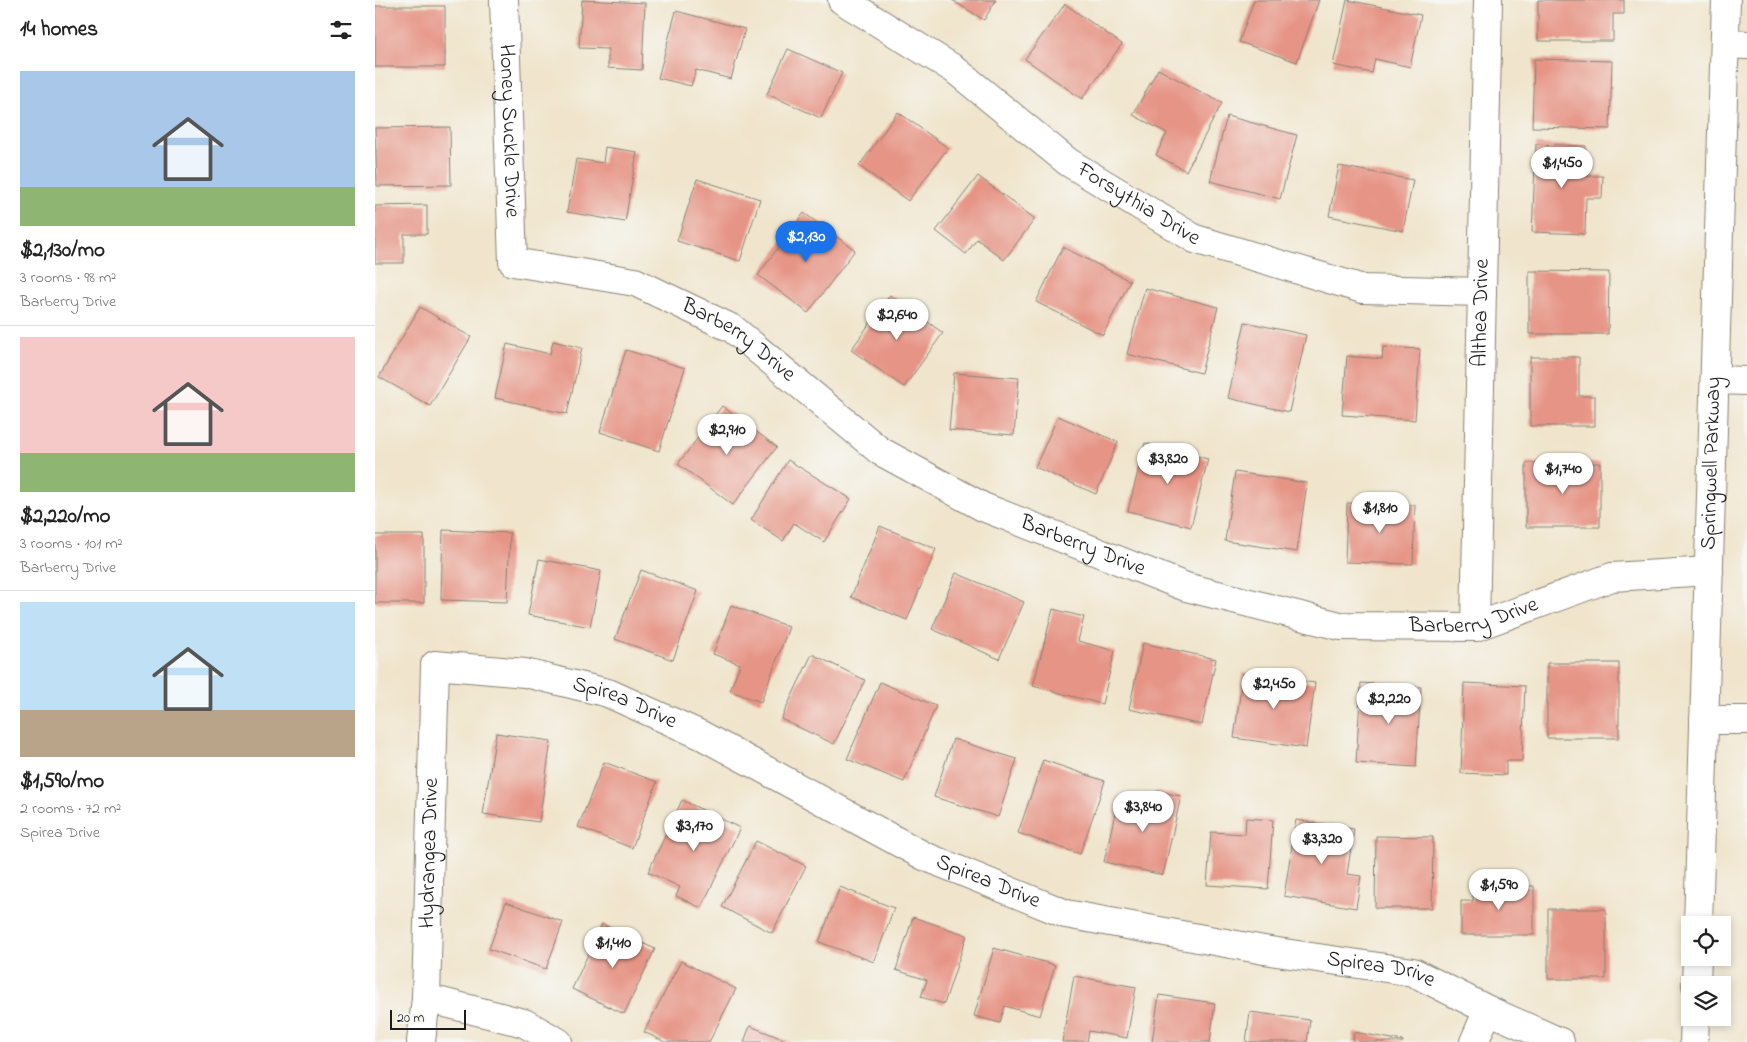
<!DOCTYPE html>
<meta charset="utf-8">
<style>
:root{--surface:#fff;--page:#f2f2f2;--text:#222;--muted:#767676;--line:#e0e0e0;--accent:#1a73e8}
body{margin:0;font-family:"Indie Flower",sans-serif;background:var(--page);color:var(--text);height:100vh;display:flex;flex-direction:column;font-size:19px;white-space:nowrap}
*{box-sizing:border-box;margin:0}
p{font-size:16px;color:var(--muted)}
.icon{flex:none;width:28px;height:28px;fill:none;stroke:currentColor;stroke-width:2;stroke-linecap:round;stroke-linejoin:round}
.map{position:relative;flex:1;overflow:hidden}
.details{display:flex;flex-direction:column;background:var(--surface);width:375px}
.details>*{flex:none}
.fabs{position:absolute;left:1306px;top:916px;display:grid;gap:10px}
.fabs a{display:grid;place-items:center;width:50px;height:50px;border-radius:0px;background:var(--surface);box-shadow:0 2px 8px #0003;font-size:25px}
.scale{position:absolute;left:15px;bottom:12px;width:76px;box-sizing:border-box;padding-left:5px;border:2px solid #1c1c1c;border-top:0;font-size:14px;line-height:18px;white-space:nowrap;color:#1c1c1c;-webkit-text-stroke:4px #f6f6f2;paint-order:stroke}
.price{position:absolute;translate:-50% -42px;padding:0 11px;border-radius:18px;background:#fff;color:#222;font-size:16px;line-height:32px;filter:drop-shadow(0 1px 2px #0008)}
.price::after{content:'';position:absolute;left:50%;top:30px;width:15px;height:11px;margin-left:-8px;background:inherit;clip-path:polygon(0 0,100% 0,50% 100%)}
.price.current{background:var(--accent);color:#fff}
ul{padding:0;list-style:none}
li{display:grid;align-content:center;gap:10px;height:265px;padding:0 20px}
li+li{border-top:1px solid var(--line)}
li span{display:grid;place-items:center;height:155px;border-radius:0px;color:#555}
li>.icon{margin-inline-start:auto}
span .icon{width:90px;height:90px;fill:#fffc;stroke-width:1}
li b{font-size:21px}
h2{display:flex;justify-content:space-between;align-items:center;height:60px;padding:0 20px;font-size:21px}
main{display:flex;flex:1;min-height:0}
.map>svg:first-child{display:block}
</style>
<main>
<section class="details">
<h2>14 homes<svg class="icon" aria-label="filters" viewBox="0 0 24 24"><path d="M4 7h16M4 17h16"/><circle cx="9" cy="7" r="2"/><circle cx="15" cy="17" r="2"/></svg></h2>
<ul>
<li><span style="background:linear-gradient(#a9c7e8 75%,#8fb573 0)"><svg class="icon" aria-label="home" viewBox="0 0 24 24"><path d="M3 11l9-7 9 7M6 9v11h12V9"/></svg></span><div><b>$2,130/mo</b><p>3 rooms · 98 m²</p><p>Barberry Drive</p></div></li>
<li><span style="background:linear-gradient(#f6c9c9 75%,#8fb573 0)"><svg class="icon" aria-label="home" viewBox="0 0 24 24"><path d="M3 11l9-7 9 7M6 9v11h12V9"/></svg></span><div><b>$2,220/mo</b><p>3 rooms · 101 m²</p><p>Barberry Drive</p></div></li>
<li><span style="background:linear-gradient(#bfe0f5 70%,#b9a48a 0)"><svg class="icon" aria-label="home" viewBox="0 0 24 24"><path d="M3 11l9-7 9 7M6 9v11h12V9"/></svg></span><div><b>$1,590/mo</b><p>2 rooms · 72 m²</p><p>Spirea Drive</p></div></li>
</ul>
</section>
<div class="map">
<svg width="1372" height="1042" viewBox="0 0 1372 1042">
<rect width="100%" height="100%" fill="#f6f6f2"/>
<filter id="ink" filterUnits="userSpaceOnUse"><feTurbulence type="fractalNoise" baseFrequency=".02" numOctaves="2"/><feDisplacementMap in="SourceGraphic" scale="10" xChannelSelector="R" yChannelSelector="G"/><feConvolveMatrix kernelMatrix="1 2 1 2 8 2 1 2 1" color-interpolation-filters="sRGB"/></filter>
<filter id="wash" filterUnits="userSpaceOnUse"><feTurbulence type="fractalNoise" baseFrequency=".0096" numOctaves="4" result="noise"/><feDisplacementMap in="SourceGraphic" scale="20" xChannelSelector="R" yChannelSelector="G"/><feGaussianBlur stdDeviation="1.12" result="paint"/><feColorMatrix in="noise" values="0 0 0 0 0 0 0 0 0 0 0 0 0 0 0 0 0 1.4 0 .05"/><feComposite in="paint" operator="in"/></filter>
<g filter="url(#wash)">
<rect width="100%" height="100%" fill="#f0e5cc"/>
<g id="blocks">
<path fill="#e69485" d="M 207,0 L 270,3 L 267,70 L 233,68 L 233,49 L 204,48 Z
M 577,0 L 621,0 L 609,20 Z
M 879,0 L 944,0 L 922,62 L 864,42 Z
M 972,0 L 1046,15 L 1035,67 L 1000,59 L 997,73 L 958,65 Z
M 1163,0 L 1249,0 L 1249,14 L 1238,14 L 1238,41 L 1163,41 Z
M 690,4 L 747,44 L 707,99 L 650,59 Z
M 0,6 L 70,6 L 70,67 L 0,67 Z
M 301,11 L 370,29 L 356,79 L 321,70 L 316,86 L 283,78 Z
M 413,49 L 467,73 L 446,118 L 392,94 Z
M 1159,59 L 1237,61 L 1235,129 L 1157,127 Z
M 783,69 L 847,103 L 811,171 L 781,155 L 792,133 L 758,115 Z
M 523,112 L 573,148 L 533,201 L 484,166 Z
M 852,116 L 922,135 L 905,199 L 835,181 Z
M 75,127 L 76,185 L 2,186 L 0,128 Z
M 1161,144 L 1211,146 L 1210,176 L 1228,176 L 1227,198 L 1211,198 L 1210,234 L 1157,232 Z
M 230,147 L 262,152 L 250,222 L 192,212 L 201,159 L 228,163 Z
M 964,166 L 1038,180 L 1028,231 L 954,216 Z
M 603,176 L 660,219 L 629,260 L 602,239 L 591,254 L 561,231 Z
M 322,179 L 385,199 L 365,261 L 302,241 Z
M 52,205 L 52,234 L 29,234 L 29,263 L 0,263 L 0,206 Z
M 429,213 L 480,250 L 433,313 L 383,275 Z
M 688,247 L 755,281 L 728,335 L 661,302 Z
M 1154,271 L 1234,272 L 1233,334 L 1154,334 Z
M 770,288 L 843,307 L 826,373 L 752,354 Z
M 515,295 L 568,333 L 529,387 L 476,350 Z
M 45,307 L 96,337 L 55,406 L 4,377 Z
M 870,322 L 931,335 L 914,412 L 853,398 Z
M 178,341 L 207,348 L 192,414 L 120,398 L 132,344 L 175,354 Z
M 1008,347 L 1045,349 L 1040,420 L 967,415 L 972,356 L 1007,359 Z
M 251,350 L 310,368 L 284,451 L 225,432 Z
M 1155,357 L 1204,357 L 1204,396 L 1220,396 L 1220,426 L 1155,426 Z
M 579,373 L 644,378 L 639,435 L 574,430 Z
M 347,406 L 402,447 L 358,505 L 303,464 Z
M 683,416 L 743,442 L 721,494 L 660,467 Z
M 770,443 L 833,459 L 816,527 L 753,511 Z
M 413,460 L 476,499 L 449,542 L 419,523 L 408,541 L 376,520 Z
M 1151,463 L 1225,463 L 1225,527 L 1151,527 Z
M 860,472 L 932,483 L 922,552 L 850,541 Z
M 972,503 L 1040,505 L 1038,564 L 970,562 Z
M 505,526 L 561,549 L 532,620 L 476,597 Z
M 68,530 L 135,533 L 132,602 L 66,600 Z
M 0,535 L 49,535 L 49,603 L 0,603 Z
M 164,559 L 226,571 L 215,627 L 153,615 Z
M 266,570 L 323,591 L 298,660 L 240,639 Z
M 581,573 L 649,602 L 624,659 L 557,629 Z
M 356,605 L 414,627 L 386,702 L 355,691 L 365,664 L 338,654 Z
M 678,609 L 709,617 L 703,641 L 740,651 L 727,704 L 658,686 Z
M 768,643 L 841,659 L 827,725 L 754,709 Z
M 437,654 L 490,680 L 459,744 L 406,719 Z
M 1172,663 L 1244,663 L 1244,738 L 1172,738 Z
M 868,673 L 940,683 L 931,748 L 859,738 Z
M 505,682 L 561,706 L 529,782 L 472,759 Z
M 986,683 L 1046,687 L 1041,767 L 981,763 Z
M 1089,683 L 1150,686 L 1147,761 L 1131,761 L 1131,775 L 1086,773 Z
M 121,733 L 176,741 L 164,822 L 108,814 Z
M 578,739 L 642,759 L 623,817 L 559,797 Z
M 668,760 L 730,781 L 705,854 L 643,833 Z
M 229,762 L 282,782 L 257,848 L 203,827 Z
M 782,791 L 806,796 L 788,875 L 729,862 L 744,796 L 779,805 Z
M 307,800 L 365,828 L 326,908 L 301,896 L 305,887 L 273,872 Z
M 871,818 L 898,820 L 893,889 L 832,885 L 836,832 L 870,834 Z
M 921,820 L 979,829 L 972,874 L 986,876 L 981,908 L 909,896 Z
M 1001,836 L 1058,837 L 1057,908 L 1000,908 Z
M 381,841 L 431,866 L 397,933 L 347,907 Z
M 1098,886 L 1159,886 L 1159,935 L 1086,935 L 1086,901 L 1098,901 Z
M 465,887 L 519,908 L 499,962 L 444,942 Z
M 131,902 L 188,922 L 171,969 L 114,949 Z
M 1173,909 L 1231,909 L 1231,979 L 1173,979 Z
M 538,917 L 592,935 L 569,1004 L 546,997 L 552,980 L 521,970 Z
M 227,924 L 280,949 L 249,1014 L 197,989 Z
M 619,948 L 680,965 L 665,1016 L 630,1006 L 625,1023 L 599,1016 Z
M 306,961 L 361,989 L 334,1042 L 290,1042 L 269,1032 Z
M 699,976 L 761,987 L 752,1038 L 714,1031 L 712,1042 L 687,1042 Z
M 784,995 L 840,1003 L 835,1042 L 777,1042 Z
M 875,1012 L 935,1020 L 932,1042 L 871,1042 Z
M 375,1026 L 416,1042 L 369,1042 Z
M 979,1032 L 1028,1041 L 1028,1042 L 978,1042 Z"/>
</g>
</g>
<g filter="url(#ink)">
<use href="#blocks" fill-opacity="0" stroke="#868074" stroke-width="1"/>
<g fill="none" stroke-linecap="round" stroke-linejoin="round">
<defs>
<g id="minor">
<path id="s1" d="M 129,0 L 138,262 L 260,282 L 358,329 L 505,451 L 608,507 L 811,587 L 965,626 L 1100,627 L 1237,577 L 1334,571"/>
<path id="s2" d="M 467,0 L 579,69 L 693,162 L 820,239 L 988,289 L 1107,292"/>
<path d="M 1350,44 L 1372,45"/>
<path d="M 1340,380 L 1372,381"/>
<path id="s3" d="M 1100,627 L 1113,0"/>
<path d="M 1329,720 L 1372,720"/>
<path d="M 51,998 L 149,1023 L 183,1042"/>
<path id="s4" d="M 46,1042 L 51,998 L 60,665 L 150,673 L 233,693 L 326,735 L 549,856 L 691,914 L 889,950 L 1038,972 L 1113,1010 L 1185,1042"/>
<path d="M 1099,1042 L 1113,1010"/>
</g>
<g id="tertiary">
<path id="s5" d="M 1323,925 L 1351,0"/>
<path d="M 1321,985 L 1322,958"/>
<path d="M 1319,1042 L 1320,1018"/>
</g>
</defs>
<use href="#minor" stroke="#868074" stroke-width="30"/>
<use href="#tertiary" stroke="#868074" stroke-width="30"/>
<use href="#minor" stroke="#fff" stroke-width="28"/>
<use href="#tertiary" stroke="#fff" stroke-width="28"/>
</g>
</g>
<g text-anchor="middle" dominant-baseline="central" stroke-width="5" stroke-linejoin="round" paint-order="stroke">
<g font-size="22" fill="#1c1c1c" stroke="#f6f6f2">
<text stroke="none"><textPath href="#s1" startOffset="131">Honey Suckle Drive</textPath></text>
<text stroke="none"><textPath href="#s2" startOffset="361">Forsythia Drive</textPath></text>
<text stroke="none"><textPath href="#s3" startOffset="314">Althea Drive</textPath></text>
<text stroke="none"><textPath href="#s1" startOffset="505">Barberry Drive</textPath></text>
<text stroke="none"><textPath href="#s5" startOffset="462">Springwell Parkway</textPath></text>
<text stroke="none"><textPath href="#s1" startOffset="910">Barberry Drive</textPath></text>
<text stroke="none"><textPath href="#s1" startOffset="1315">Barberry Drive</textPath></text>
<text stroke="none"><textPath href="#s4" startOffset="572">Spirea Drive</textPath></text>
<text stroke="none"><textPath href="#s4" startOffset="189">Hydrangea Drive</textPath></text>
<text stroke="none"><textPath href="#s4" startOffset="978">Spirea Drive</textPath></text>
<text stroke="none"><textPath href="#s4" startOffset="1382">Spirea Drive</textPath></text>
</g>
</g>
</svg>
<div class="fabs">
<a><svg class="icon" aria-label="locate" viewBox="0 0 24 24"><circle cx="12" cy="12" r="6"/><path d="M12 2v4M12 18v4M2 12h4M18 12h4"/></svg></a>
<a><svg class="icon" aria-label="layers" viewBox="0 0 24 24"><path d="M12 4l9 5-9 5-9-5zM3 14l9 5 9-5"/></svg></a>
</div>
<div class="scale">20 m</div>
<b class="price" style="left:1187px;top:189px">$1,450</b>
<b class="price current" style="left:431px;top:263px">$2,130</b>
<b class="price" style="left:522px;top:341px">$2,640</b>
<b class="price" style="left:352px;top:456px">$2,910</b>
<b class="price" style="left:793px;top:485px">$3,820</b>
<b class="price" style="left:1188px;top:495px">$1,740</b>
<b class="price" style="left:1005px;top:534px">$1,810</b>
<b class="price" style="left:899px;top:710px">$2,450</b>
<b class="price" style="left:1014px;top:725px">$2,220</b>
<b class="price" style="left:768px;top:833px">$3,840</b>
<b class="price" style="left:319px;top:852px">$3,170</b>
<b class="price" style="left:947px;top:865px">$3,320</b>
<b class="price" style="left:1124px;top:911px">$1,590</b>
<b class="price" style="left:238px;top:969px">$1,410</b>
</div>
</main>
